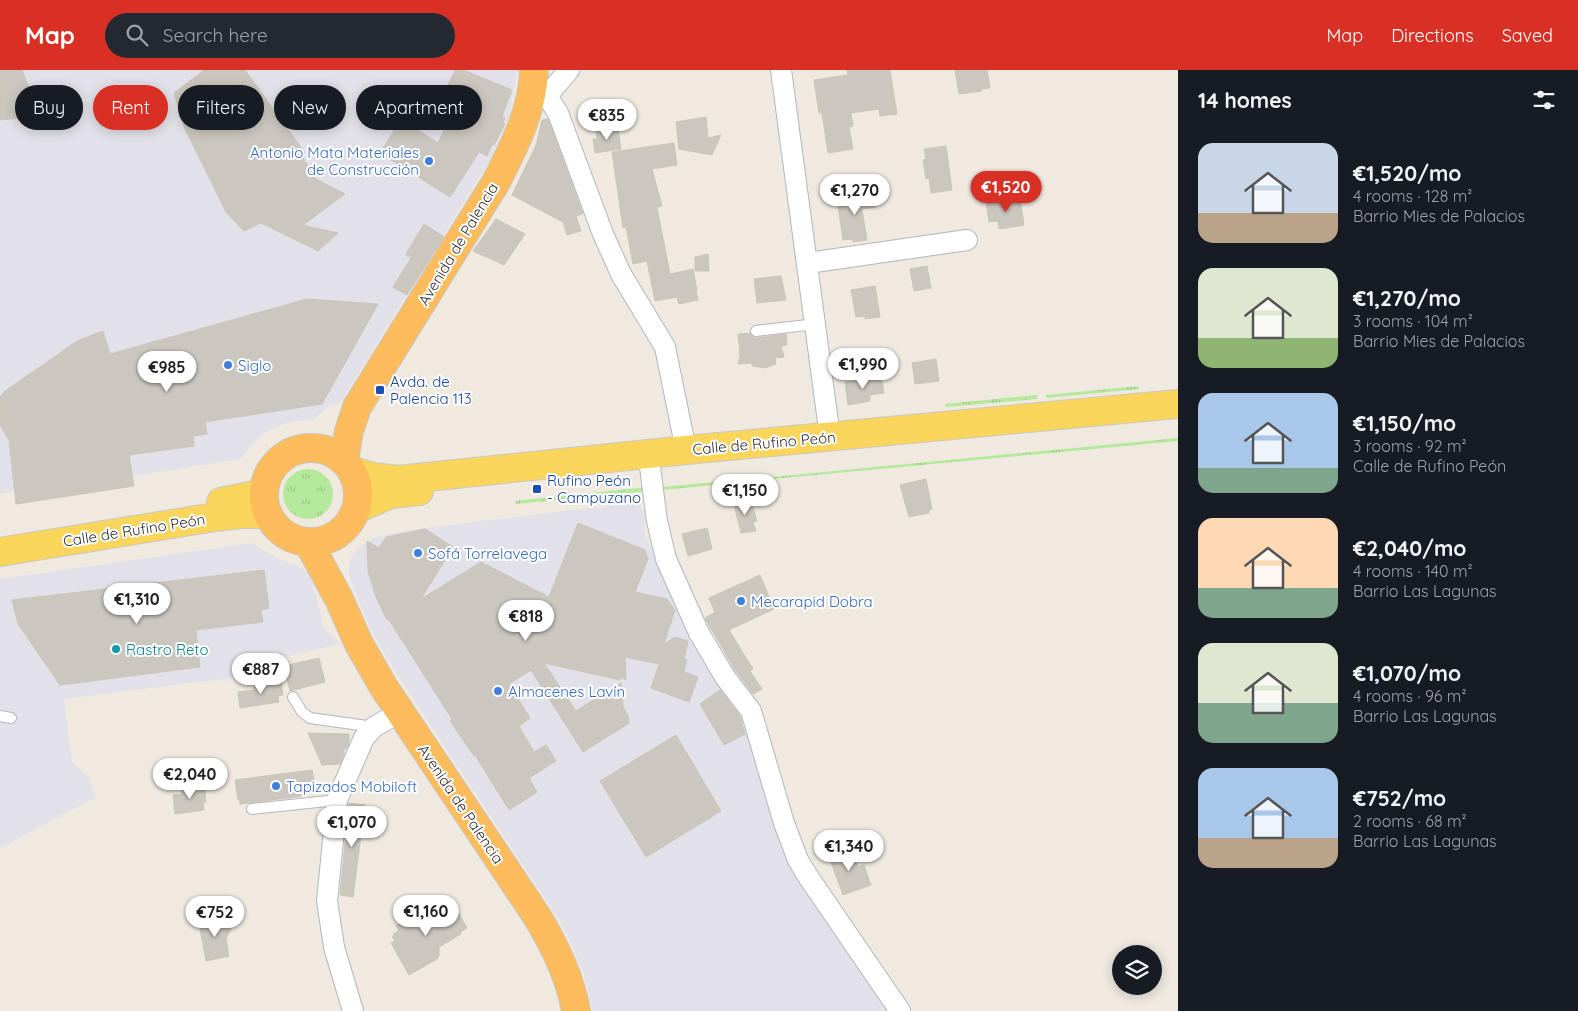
<!DOCTYPE html>
<meta charset="utf-8">
<style>
:root{--surface:#171b24;--page:#242831;--text:#f1f3f6;--muted:#9ea1a6;--accent:#d93025}
body{margin:0;font-family:Quicksand,sans-serif;background:var(--page);color:var(--text);height:100vh;display:flex;flex-direction:column;font-size:19px;white-space:nowrap}
*{box-sizing:border-box;margin:0}
p{font-size:16px;color:var(--muted)}
.icon{flex:none;width:28px;height:28px;fill:none;stroke:currentColor;stroke-width:2;stroke-linecap:round;stroke-linejoin:round}
.map{position:relative;flex:1;overflow:hidden}
.side{display:flex;flex-direction:column;background:var(--surface);width:400px}
.side>*{flex:none}
.banner{position:absolute;left:15px;top:15px;width:475px;height:45px;display:flex;gap:10px}
.controls{position:absolute;left:1112px;top:875px;display:grid;gap:10px}
.controls a{display:grid;place-items:center;width:50px;height:50px;border-radius:50%;background:var(--surface);box-shadow:0 2px 12px #0003;font-size:25px}
.price{position:absolute;translate:-50% -42px;padding:0 11px;border-radius:18px;background:#fff;color:#222;font-size:16px;line-height:32px;filter:drop-shadow(0 1px 2px #0008)}
.price::after{content:'';position:absolute;left:50%;top:30px;width:15px;height:11px;margin-left:-8px;background:inherit;clip-path:polygon(0 0,100% 0,50% 100%)}
.price.active{background:var(--accent);color:#fff}
ul{padding:0;list-style:none}
li{display:flex;align-items:center;gap:15px;height:125px;padding:0 20px}
li span{display:grid;place-items:center;flex:none;width:140px;height:100px;border-radius:15px;color:#555}
li>.icon{margin-inline-start:auto}
span .icon{width:60px;height:60px;fill:#fffc;stroke-width:1}
li b{font-size:21px}
h2{display:flex;justify-content:space-between;align-items:center;height:60px;padding:0 20px;font-size:21px}
.pill{padding:0 18px;border-radius:22px;background:var(--surface);box-shadow:0 2px 12px #0003;font-size:18px;line-height:45px}
.pill.active{background:var(--accent);color:#fff}
header{display:flex;align-items:center;gap:30px;box-sizing:border-box;height:70px;padding:0 25px;background:var(--accent);color:#fff}
header strong{font-size:24px}
nav{display:flex;gap:28px;margin-inline-start:auto;font-size:18px}
.search{width:350px;height:45px;background:var(--page);display:flex;align-items:center;gap:12px;box-sizing:border-box;padding:0 18px;border-radius:28px;color:var(--muted);font-size:19px}
main{display:flex;flex:1;min-height:0}
.map>svg:first-child{display:block}
</style>
<header>
<strong>Map</strong>
<div class="search"><svg class="icon" aria-label="search" viewBox="0 0 24 24"><circle cx="10" cy="10" r="6"/><path d="M15 15l6 6"/></svg>Search here</div>
<nav><a>Map</a><a>Directions</a><a>Saved</a></nav>
</header>
<main>
<div class="map">
<svg width="1178" height="941" viewBox="0 0 1178 941">
<defs>
<pattern id="grass-tufts" width="24" height="20" patternUnits="userSpaceOnUse" patternTransform="scale(1.25)"><rect width="24" height="20" fill="#b4e89a"/><path d="M3 7l-1-3M5 7V3M7 7l1-3M15 17l-1-3M17 17v-4M19 17l1-3" fill="none" stroke="#9bc785"/></pattern>
</defs>
<rect width="100%" height="100%" fill="#efe9e0"/>
<path fill="#e2e0e8" d="M 0,0 L 518,0 L 508,50 L 491,88 L 340,333 L 330,335 L 313,350 L 293,351 L 275,357 L 265,362 L 248,379 L 241,389 L 132,406 L 134,416 L 16,433 L 14,421 L 0,424 Z
M 641,432 L 641,440 L 645,440 L 644,464 L 727,617 L 700,633 L 701,635 L 724,674 L 749,661 L 793,796 L 893,941 L 593,941 L 584,904 L 565,859 L 397,604 L 371,560 L 352,514 L 349,502 L 350,490 L 359,477 L 375,467 L 425,458 Z
M 252,473 L 280,490 L 301,497 L 308,503 L 313,514 L 323,556 L 340,574 L 282,587 L 285,601 L 64,629 L 72,692 L 89,708 L 96,727 L 0,778 L 0,509 Z"/>
<path fill="url(#grass-tufts)" d="M 1139,316 L 1139,319 L 1046,328 L 1046,325 Z
M 1037,325 L 1037,329 L 946,337 L 945,334 Z
M 1178,368 L 1178,371 L 730,413 L 730,411 Z
M283 424a25 25 0 1 1 50 0a25 25 0 1 1-50 0Z
M 714,412 L 714,415 L 663,420 L 663,417 Z
M 648,417 L 649,421 L 516,434 L 515,431 Z"/>
<path fill="#cbc7be" stroke="#cbc5b9" d="M 0,0 L 22,0 L 40,46 L 0,50 Z
M 204,0 L 245,0 L 305,83 L 301,85 L 316,109 L 345,124 L 303,155 L 338,163 L 318,181 L 261,153 L 244,161 L 226,142 L 185,59 L 174,23 Z
M 455,0 L 463,0 L 512,20 L 502,46 L 505,48 L 503,52 L 505,54 L 494,75 L 492,74 L 487,86 L 479,82 L 450,127 L 380,83 L 401,49 L 438,73 L 453,41 L 439,34 Z
M 847,0 L 890,0 L 897,44 L 880,46 L 879,39 L 851,43 L 853,56 L 849,57 L 853,79 L 828,83 L 822,43 L 819,43 L 814,10 L 848,5 Z
M 955,0 L 987,0 L 990,18 L 981,19 L 982,21 L 959,24 Z
M 706,47 L 708,68 L 721,65 L 712,85 L 679,79 L 676,52 Z
M 548,49 L 583,144 L 576,146 L 581,161 L 567,165 L 563,152 L 512,125 L 536,75 L 542,50 Z
M 618,59 L 621,79 L 595,83 L 593,69 L 597,69 L 596,62 Z
M 674,73 L 677,95 L 652,99 L 662,136 L 657,137 L 670,204 L 693,199 L 697,221 L 696,221 L 698,230 L 679,234 L 677,227 L 655,231 L 647,191 L 633,194 L 626,157 L 623,158 L 612,82 Z
M 946,76 L 952,120 L 931,123 L 929,108 L 926,109 L 923,90 L 926,89 L 924,79 Z
M 874,123 L 876,137 L 862,139 L 867,170 L 853,172 L 853,169 L 843,170 L 837,129 Z
M 1020,128 L 1024,155 L 999,159 L 998,151 L 989,152 L 986,133 Z
M 496,149 L 525,164 L 504,195 L 473,181 Z
M 424,154 L 444,167 L 407,225 L 393,217 L 411,188 L 406,184 Z
M 708,184 L 709,201 L 695,201 L 695,187 Z
M 927,196 L 931,218 L 914,221 L 910,199 Z
M 781,206 L 786,230 L 757,233 L 754,209 Z
M 875,216 L 880,247 L 865,249 L 865,246 L 856,247 L 851,220 Z
M 307,229 L 378,234 L 322,334 L 205,352 L 207,364 L 193,366 L 194,376 L 129,385 L 134,416 L 16,434 L 9,370 L 0,355 L 0,327 L 4,322 L 77,271 L 103,261 L 110,284 Z
M 750,263 L 753,267 L 756,268 L 786,264 L 787,275 L 781,276 L 784,287 L 775,288 L 776,294 L 765,298 L 752,296 L 752,293 L 738,294 L 740,285 L 738,264 Z
M 936,289 L 939,311 L 915,314 L 912,293 Z
M 881,307 L 884,323 L 870,325 L 870,331 L 848,335 L 845,312 Z
M 926,409 L 932,439 L 929,440 L 929,443 L 909,447 L 900,415 Z
M 751,430 L 757,451 L 753,452 L 756,461 L 741,463 L 733,431 Z
M 578,453 L 645,480 L 648,489 L 635,522 L 667,529 L 675,540 L 664,574 L 675,567 L 688,571 L 684,589 L 687,590 L 684,602 L 698,607 L 689,632 L 651,618 L 659,594 L 625,587 L 626,610 L 620,607 L 620,610 L 544,593 L 576,641 L 621,613 L 623,637 L 628,646 L 629,653 L 583,682 L 531,600 L 509,614 L 530,648 L 519,656 L 534,682 L 546,675 L 556,691 L 529,708 L 537,722 L 509,740 L 475,685 L 474,686 L 450,651 L 452,649 L 389,550 L 387,550 L 376,527 L 368,501 L 367,471 L 379,478 L 386,467 L 425,459 L 453,477 L 421,529 L 481,492 L 549,527 Z
M 707,458 L 712,479 L 688,486 L 682,464 Z
M 264,500 L 269,538 L 261,540 L 263,552 L 196,560 L 200,597 L 60,615 L 18,554 L 12,530 Z
M 760,505 L 774,539 L 729,560 L 753,599 L 750,601 L 762,619 L 753,624 L 735,600 L 705,548 L 715,542 L 709,528 Z
M 319,588 L 325,612 L 290,621 L 284,596 Z
M 281,611 L 283,625 L 278,626 L 279,632 L 240,638 L 238,622 L 254,620 L 254,615 Z
M 720,620 L 740,646 L 745,664 L 724,675 L 700,634 Z
M 308,663 L 349,664 L 349,674 L 346,679 L 344,679 L 344,684 L 340,694 L 322,695 Z
M 676,665 L 721,741 L 646,787 L 600,711 Z
M 312,700 L 316,720 L 302,721 L 302,726 L 240,734 L 240,730 L 238,730 L 235,710 Z
M 204,714 L 206,732 L 203,733 L 204,740 L 175,744 L 173,725 L 182,724 L 181,718 Z
M 349,733 L 365,735 L 353,827 L 340,825 Z
M 844,779 L 847,787 L 854,784 L 858,797 L 864,795 L 871,815 L 843,825 L 828,784 Z
M 453,833 L 467,858 L 460,862 L 461,864 L 439,877 L 439,886 L 437,889 L 409,905 L 391,873 L 395,871 L 392,867 L 394,866 L 393,864 L 399,861 L 396,856 L 417,843 L 422,851 Z
M 229,848 L 231,860 L 226,868 L 229,886 L 206,891 L 199,853 Z"/>
<g fill="none" stroke-linecap="round" stroke-linejoin="round">
<defs>
<path id="service" d="M 756,261 L 816,254
M 293,627 L 302,642 L 310,648 L 374,657
M 0,646 L 11,648
M 252,739 L 337,730"/>
<path id="minor" d="M 781,0 L 830,367
M 533,18 L 547,26 L 558,43 L 603,164 L 621,204 L 665,277 L 686,380
M 547,26 L 569,0
M 808,193 L 967,170
M 650,397 L 657,451 L 666,489 L 699,563 L 725,607 L 751,641 L 784,753 L 798,790 L 809,808 L 900,941
M 353,941 L 334,877 L 327,831 L 337,730 L 364,668 L 374,657 L 400,642"/>
<path id="primary" d="M 352,401 L 373,407 L 398,410 L 686,380 L 1178,334
M 221,432 L 264,423
M 356,439 L 391,424 L 419,421
M 0,482 L 215,447 L 241,444 L 268,444"/>
<path id="trunk" d="M264 425a47 47 0 1 1 94 0a47 47 0 1 1-94 0Z
M 344,391 L 349,361 L 357,337 L 496,112 C 514,77 533,40 534,0
M 308,472 L 339,529 L 359,574 L 383,616 L 538,848 C 555,877 570,907 576,941"/>
</defs>
<use href="#service" stroke="#b3b6c1" stroke-width="12"/>
<use href="#minor" stroke="#b3b6c1" stroke-width="22"/>
<use href="#primary" stroke="#c8c8c8" stroke-width="30"/>
<use href="#trunk" stroke="#c8c8c8" stroke-width="30"/>
<use href="#service" stroke="#fff" stroke-width="10"/>
<use href="#minor" stroke="#fff" stroke-width="20"/>
<use href="#primary" stroke="#f9d55b" stroke-width="28"/>
<use href="#trunk" stroke="#fcbc5b" stroke-width="28"/>
</g>
<g fill="#3f7fe0" stroke="#fff" stroke-width="2">
<circle cx="429" cy="91" r="5"/>
<circle cx="228" cy="295" r="5"/>
<circle cx="418" cy="483" r="5"/>
<circle cx="741" cy="531" r="5"/>
<circle cx="498" cy="621" r="5"/>
<circle cx="276" cy="716" r="5"/>
</g>
<g fill="#1a4fb4" stroke="#fff" stroke-width="2">
<rect x="375" y="315" width="10" height="10" rx="2.5"/>
<rect x="532" y="414" width="10" height="10" rx="2.5"/>
</g>
<circle fill="#0f9aa8" stroke="#fff" stroke-width="2" cx="116" cy="579" r="5"/>
<g text-anchor="middle" dominant-baseline="central" stroke-width="4" stroke-linejoin="round" paint-order="stroke">
<g font-size="15" fill="#366cbe" stroke="#fff" text-anchor="start">
<text x="419" y="82" text-anchor="end">Antonio Mata Materiales<tspan x="419" dy="17">de Construcción</tspan></text>
<text x="238" y="295">Siglo</text>
<text x="428" y="483">Sofá Torrelavega</text>
<text x="751" y="531">Mecarapid Dobra</text>
<text x="508" y="621">Almacenes Lavín</text>
<text x="286" y="716">Tapizados Mobiloft</text>
</g>
<g font-size="15" fill="#2d2d2d" stroke="#fff">
<text transform="translate(458 174) rotate(-59)">Avenida de Palencia</text>
<text transform="translate(764 373) rotate(-5)">Calle de Rufino Peón</text>
<text transform="translate(134 460) rotate(-9)">Calle de Rufino Peón</text>
<text transform="translate(461 734) rotate(56)">Avenida de Palencia</text>
</g>
<g font-size="15" fill="#164399" stroke="#fff" text-anchor="start">
<text x="390" y="311">Avda. de<tspan x="390" dy="17">Palencia 113</tspan></text>
<text x="547" y="410">Rufino Peón<tspan x="547" dy="17">- Campuzano</tspan></text>
</g>
<g font-size="15" fill="#0d838f" stroke="#fff" text-anchor="start">
<text x="126" y="579">Rastro Reto</text>
</g>
</g>
</svg>
<div class="controls">
<a><svg class="icon" aria-label="layers" viewBox="0 0 24 24"><path d="M12 4l9 5-9 5-9-5zM3 14l9 5 9-5"/></svg></a>
</div>
<b class="price" style="left:607px;top:71px">€835</b>
<b class="price active" style="left:1006px;top:143px">€1,520</b>
<b class="price" style="left:855px;top:146px">€1,270</b>
<b class="price" style="left:863px;top:320px">€1,990</b>
<b class="price" style="left:167px;top:323px">€985</b>
<b class="price" style="left:745px;top:446px">€1,150</b>
<b class="price" style="left:137px;top:555px">€1,310</b>
<b class="price" style="left:526px;top:572px">€818</b>
<b class="price" style="left:261px;top:625px">€887</b>
<b class="price" style="left:190px;top:730px">€2,040</b>
<b class="price" style="left:352px;top:778px">€1,070</b>
<b class="price" style="left:849px;top:802px">€1,340</b>
<b class="price" style="left:426px;top:867px">€1,160</b>
<b class="price" style="left:215px;top:868px">€752</b>
<div class="banner">
<a class="pill">Buy</a>
<a class="pill active">Rent</a>
<a class="pill">Filters</a>
<a class="pill">New</a>
<a class="pill">Apartment</a>
</div>
</div>
<section class="side">
<h2>14 homes<svg class="icon" aria-label="filters" viewBox="0 0 24 24"><path d="M4 7h16M4 17h16"/><circle cx="9" cy="7" r="2"/><circle cx="15" cy="17" r="2"/></svg></h2>
<ul>
<li><span style="background:linear-gradient(#c9d6e8 70%,#b9a48a 0)"><svg class="icon" aria-label="home" viewBox="0 0 24 24"><path d="M3 11l9-7 9 7M6 9v11h12V9"/></svg></span><div><b>€1,520/mo</b><p>4 rooms · 128 m²</p><p>Barrio Mies de Palacios</p></div></li>
<li><span style="background:linear-gradient(#dfe7d0 70%,#8fb573 0)"><svg class="icon" aria-label="home" viewBox="0 0 24 24"><path d="M3 11l9-7 9 7M6 9v11h12V9"/></svg></span><div><b>€1,270/mo</b><p>3 rooms · 104 m²</p><p>Barrio Mies de Palacios</p></div></li>
<li><span style="background:linear-gradient(#a9c7e8 75%,#7fa58c 0)"><svg class="icon" aria-label="home" viewBox="0 0 24 24"><path d="M3 11l9-7 9 7M6 9v11h12V9"/></svg></span><div><b>€1,150/mo</b><p>3 rooms · 92 m²</p><p>Calle de Rufino Peón</p></div></li>
<li><span style="background:linear-gradient(#ffd9b3 70%,#7fa58c 0)"><svg class="icon" aria-label="home" viewBox="0 0 24 24"><path d="M3 11l9-7 9 7M6 9v11h12V9"/></svg></span><div><b>€2,040/mo</b><p>4 rooms · 140 m²</p><p>Barrio Las Lagunas</p></div></li>
<li><span style="background:linear-gradient(#dfe7d0 60%,#7fa58c 0)"><svg class="icon" aria-label="home" viewBox="0 0 24 24"><path d="M3 11l9-7 9 7M6 9v11h12V9"/></svg></span><div><b>€1,070/mo</b><p>4 rooms · 96 m²</p><p>Barrio Las Lagunas</p></div></li>
<li><span style="background:linear-gradient(#a9c7e8 70%,#b9a48a 0)"><svg class="icon" aria-label="home" viewBox="0 0 24 24"><path d="M3 11l9-7 9 7M6 9v11h12V9"/></svg></span><div><b>€752/mo</b><p>2 rooms · 68 m²</p><p>Barrio Las Lagunas</p></div></li>
</ul>
</section>
</main>
